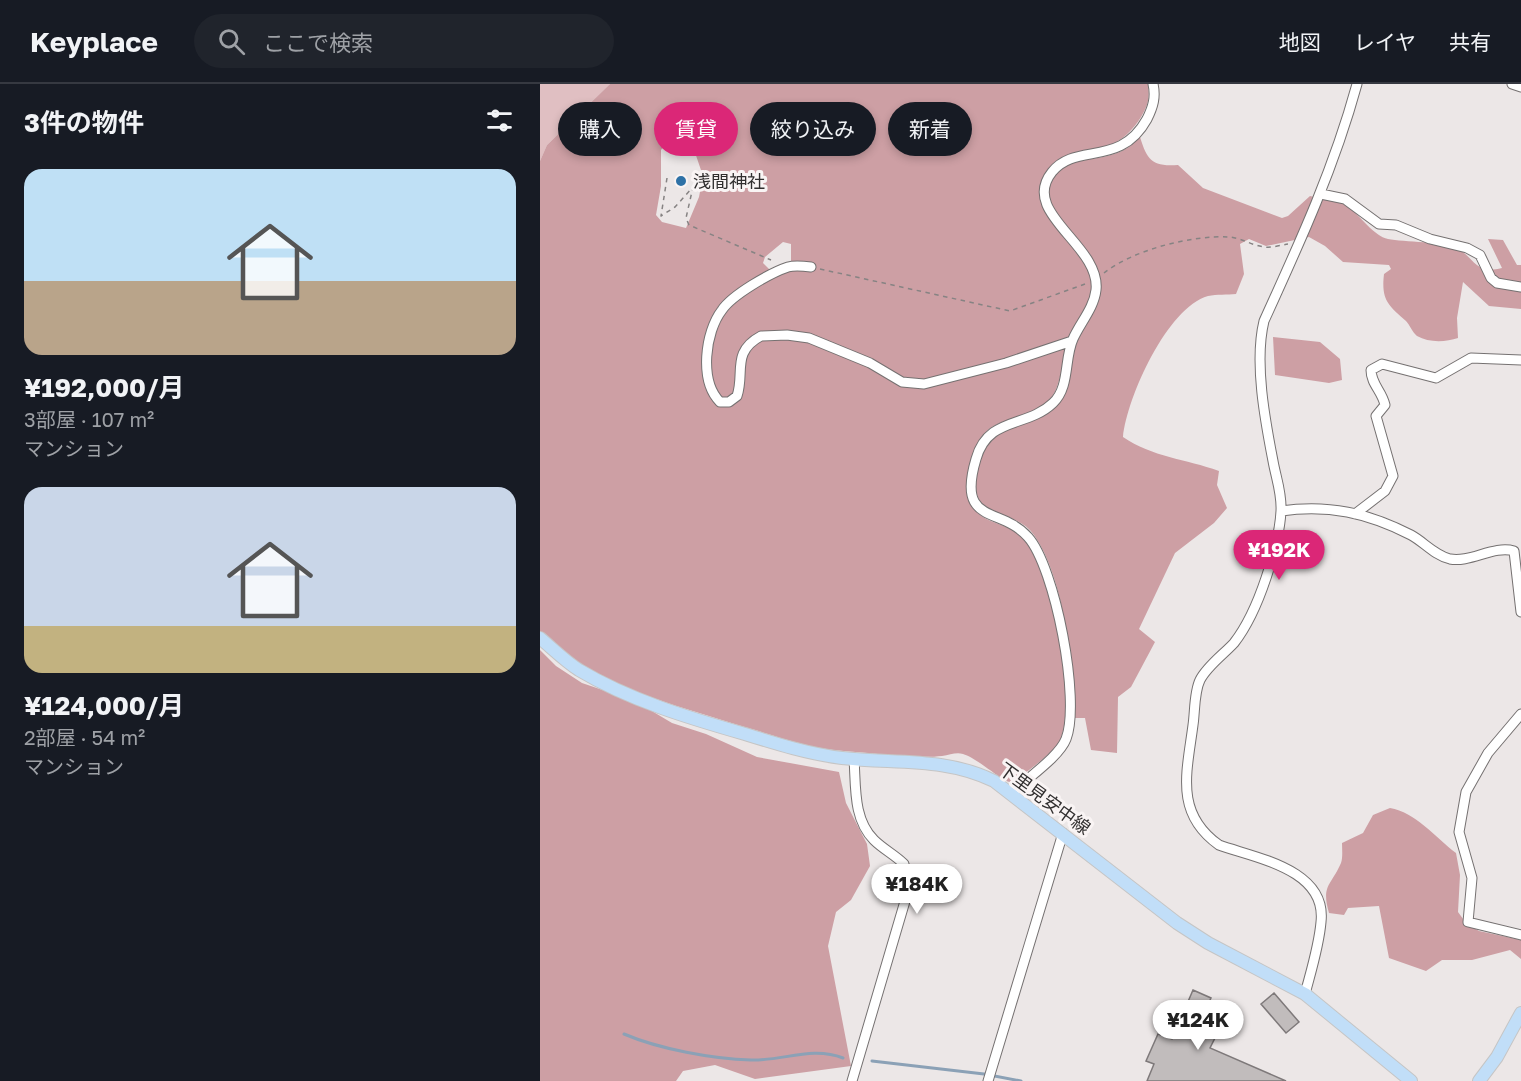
<!DOCTYPE html>
<html lang="ja">
<meta charset="utf-8">
<style>
:root{--surface:#171b24;--page:#20242c;--text:#f1f3f6;--muted:#9ea1a6;--line:#363941;--accent:#db2777}
body{margin:0;font-family:"Golos Text","Noto Sans JP",sans-serif;background:var(--page);color:var(--text);height:100vh;display:flex;flex-direction:column;font-size:22px;white-space:nowrap}
*{box-sizing:border-box;margin:0}
p{font-size:20px;color:var(--muted)}
.icon{flex:none;width:33px;height:33px;fill:none;stroke:currentColor;stroke-width:2;stroke-linecap:round;stroke-linejoin:round}
.map{position:relative;flex:1;overflow:hidden}
.sheet{display:flex;flex-direction:column;background:var(--surface);width:540px}
.sheet>*{flex:none}
.banner{position:absolute;left:18px;top:18px;width:570px;height:54px;display:flex;gap:12px}
.price{position:absolute;translate:-50% -51px;padding:0 14px;border-radius:21px;background:#fff;color:#222;font-size:20px;line-height:39px;filter:drop-shadow(0 2px 3px #0008)}
.price::after{content:'';position:absolute;left:50%;top:36px;width:18px;height:14px;margin-left:-9px;background:inherit;clip-path:polygon(0 0,100% 0,50% 100%)}
.price.on{background:var(--accent);color:#fff}
ul{padding:0;list-style:none}
li{display:grid;align-content:center;gap:12px;height:318px;padding:0 24px}
li span{display:grid;place-items:center;height:186px;border-radius:18px;color:#555}
li>.icon{margin-inline-start:auto}
span .icon{width:108px;height:108px;fill:#fffc;stroke-width:1}
li b{font-size:26px}
h2{display:flex;justify-content:space-between;align-items:center;height:72px;padding:0 24px;font-size:26px}
.tag{padding:0 21px;border-radius:27px;background:var(--surface);box-shadow:0 3px 9px #0003;font-size:21px;line-height:54px}
.tag.on{background:var(--accent);color:#fff}
header{display:flex;align-items:center;gap:36px;box-sizing:border-box;height:84px;padding:0 30px;background:var(--surface);border-bottom:2px solid var(--line)}
header strong{font-size:28px}
nav{display:flex;gap:33px;margin-inline-start:auto;font-size:21px}
.search{width:420px;height:54px;background:var(--page);display:flex;align-items:center;gap:15px;box-sizing:border-box;padding:0 21px;border-radius:33px;color:var(--muted);font-size:22px}
main{display:flex;flex:1;min-height:0}
.map>svg:first-child{display:block}
</style>
<header>
<strong>Keyplace</strong>
<div class="search"><svg class="icon" aria-label="search" viewBox="0 0 24 24"><circle cx="10" cy="10" r="6"/><path d="M15 15l6 6"/></svg>ここで検索</div>
<nav><a>地図</a><a>レイヤ</a><a>共有</a></nav>
</header>
<main>
<section class="sheet">
<h2>3件の物件<svg class="icon" aria-label="filters" viewBox="0 0 24 24"><path d="M4 7h16M4 17h16"/><circle cx="9" cy="7" r="2"/><circle cx="15" cy="17" r="2"/></svg></h2>
<ul>
<li><span style="background:linear-gradient(#bfe0f5 60%,#b9a48a 0)"><svg class="icon" aria-label="home" viewBox="0 0 24 24"><path d="M3 11l9-7 9 7M6 9v11h12V9"/></svg></span><div><b>¥192,000/月</b><p>3部屋 · 107 m²</p><p>マンション</p></div></li>
<li><span style="background:linear-gradient(#c9d6e8 75%,#c2b280 0)"><svg class="icon" aria-label="home" viewBox="0 0 24 24"><path d="M3 11l9-7 9 7M6 9v11h12V9"/></svg></span><div><b>¥124,000/月</b><p>2部屋 · 54 m²</p><p>マンション</p></div></li>
</ul>
</section>
<div class="map">
<svg width="981" height="997" viewBox="0 0 981 997">
<rect width="100%" height="100%" fill="#ece7e7"/>
<path fill="#e0bfc2" d="M 0,0 L 70,0 L 7,61 L 0,77 Z"/>
<path fill="#cd9fa4" fill-rule="evenodd" d="M 70,0 L 608,0 C 610,14 608,21 601,33 C 570,83 530,54 508,86 C 474,132 560,164 551,209 C 548,230 532,248 526,267 C 521,284 520,307 507,319 C 485,338 448,331 437,362 C 431,376 425,402 430,417 C 438,442 471,437 485,456 C 510,488 540,625 518,660 C 514,667 476,698 470,698 C 463,698 437,674 423,670 C 416,668 410,671 402,672 C 377,675 331,669 304,667 C 271,665 239,653 208,644 C 160,629 108,615 62,593 C 39,581 20,563 0,547 L 0,77 L 7,61 ZM 147,45 L 163,92 L 159,113 L 146,144 L 122,138 L 116,131 L 121,102 L 121,66 L 130,54 ZM 243,158 L 251,160 L 251,177 L 271,180 L 252,187 L 231,187 L 223,179 L 225,173 Z
M 599,50 C 607,75 610,83 638,81 L 663,104 L 742,134 L 748,132 L 770,112 C 781,115 800,116 809,123 C 820,132 834,152 848,155 C 863,158 906,158 916,163 C 935,174 935,191 962,184 L 948,155 L 963,156 L 977,181 L 981,181 L 981,225 L 949,222 L 923,198 L 917,234 L 918,254 C 906,258 889,259 877,252 C 872,248 870,241 866,237 C 848,221 841,216 844,190 L 851,185 L 849,181 L 803,178 L 785,162 L 769,153 L 726,162 L 709,155 L 700,160 L 704,190 L 696,210 C 687,211 677,210 668,212 C 627,224 587,313 583,353 C 612,373 646,375 679,387 L 677,401 L 687,424 L 674,439 L 635,469 L 599,545 L 615,558 L 591,603 L 578,613 L 577,669 L 551,666 L 545,634 L 534,634 C 532,581 525,495 494,451 C 483,435 459,430 442,423 C 412,361 480,337 523,313 C 532,295 530,275 537,256 C 545,234 563,216 559,192 C 555,162 496,127 510,98 C 523,69 564,80 587,64 C 592,61 596,54 599,50 Z
M 733,253 L 780,258 L 800,275 L 802,296 L 789,299 L 735,291 Z
M 0,566 L 16,582 L 42,599 L 95,617 L 132,639 L 166,650 L 217,673 L 299,688 L 306,719 L 327,760 L 330,782 L 311,816 L 296,828 L 288,862 L 311,982 L 215,995 L 175,981 L 143,987 L 136,997 L 0,997 Z
M 850,724 C 875,728 895,753 916,769 L 920,791 L 918,828 L 926,839 L 939,847 L 981,856 L 981,875 L 970,866 L 932,876 L 902,876 L 886,887 L 849,874 L 839,822 L 808,824 L 804,831 L 789,829 C 781,801 791,802 801,779 C 803,773 802,765 802,759 L 823,749 L 833,731 Z"/>
<g fill="none" stroke-linecap="round" stroke-linejoin="round">
<path stroke="#8ba1b6" stroke-width="3" d="M 84,950 C 119,965 173,975 211,976 C 243,977 272,962 303,974
M 332,977 L 444,990 L 481,997"/>
</g>
<path fill="#c1bcbc" stroke="#7e797a" stroke-width="1.5" d="M 653,906 L 671,914 L 666,925 L 685,934 L 670,964 L 746,997 L 607,997 L 614,980 L 606,977 L 618,950 L 632,955 Z
M 734,909 L 759,938 L 746,949 L 721,920 Z"/>
<g fill="none" stroke-linecap="round" stroke-linejoin="round">
<defs>
<path id="minor" d="M 972,0 L 981,3
M 781,110 L 805,115 L 839,140 L 856,141 L 890,155 L 927,164 L 940,171 L 951,194 L 957,199 L 981,203
M 271,183 C 263,182 255,181 248,183 C 230,189 192,211 182,226 C 165,248 159,297 180,318 L 189,318 L 197,312 C 205,289 191,268 221,252 L 247,251 L 269,254 L 330,279 L 362,298 L 384,300 L 466,279 L 532,257
M 741,427 C 788,420 828,429 871,451 C 884,458 894,471 910,475 C 930,479 954,461 974,467 L 981,528
M 815,430 L 845,407 L 853,392 L 836,332 L 845,321 C 842,307 831,300 831,286 L 842,280 L 896,294 L 931,274 L 981,276
M 981,630 L 948,669 L 926,708 L 919,748 L 932,794 L 928,838 L 981,851
M 472,709 C 487,694 519,673 526,655 C 541,617 515,483 488,453 C 461,422 416,442 436,375 C 448,332 487,344 513,319 C 530,303 524,275 533,255 C 540,239 554,224 556,206 C 561,161 479,129 512,88 C 536,58 580,84 607,35 C 613,23 616,13 613,0
M 765,910 C 771,887 779,862 781,838 C 787,785 715,774 679,761 C 634,729 647,688 653,641 C 655,628 654,608 660,596 C 667,582 684,570 694,559 C 708,541 719,515 726,494 C 733,473 740,448 741,427 C 742,409 736,394 733,377 C 725,336 714,278 724,237 C 760,158 794,84 817,0
M 312,997 L 368,807 L 364,780 C 355,771 343,765 334,756 C 313,735 316,703 314,675
M 448,997 L 523,749"/>
<path id="major" d="M 0,554 C 12,564 25,577 39,586 C 89,616 149,634 205,650 C 237,660 269,670 302,674 C 354,680 406,673 454,697 L 637,839 L 668,859 L 765,910 L 871,997
M 939,997 L 957,973 L 981,929"/>
</defs>
<use href="#minor" stroke="#757171" stroke-width="11"/>
<use href="#major" stroke="#c5c5c5" stroke-width="14"/>
<path stroke="#868383" stroke-width="1.5" stroke-dasharray="4.5 4.5" stroke-linecap="butt" d="M 127,94 L 121,132 L 135,123 L 153,103 L 146,134 L 149,141 L 231,176
M 280,185 L 470,227 L 545,200
M 564,189 C 593,166 651,151 689,153 C 702,154 713,162 725,163 C 732,164 741,161 748,160"/>
<use href="#minor" stroke="#fff" stroke-width="9"/>
<use href="#major" stroke="#c1def8" stroke-width="12"/>
</g>
<circle fill="#2e71a6" stroke="#f9f4f4" stroke-width="2" cx="141" cy="97" r="6"/>
<g text-anchor="middle" dominant-baseline="central" stroke-width="6" stroke-linejoin="round" paint-order="stroke">
<g font-size="18" fill="#312f2f" stroke="#f9f4f4" text-anchor="start">
<text x="153" y="97">浅間神社</text>
</g>
<g font-size="18" fill="#312f2f" stroke="#f9f4f4">
<text transform="translate(505 714) rotate(36)">下里見安中線</text>
</g>
</g>
</svg>
<b class="price on" style="left:739px;top:497px">¥192K</b>
<b class="price" style="left:377px;top:831px">¥184K</b>
<b class="price" style="left:658px;top:967px">¥124K</b>
<div class="banner">
<a class="tag">購入</a>
<a class="tag on">賃貸</a>
<a class="tag">絞り込み</a>
<a class="tag">新着</a>
</div>
</div>
</main>
